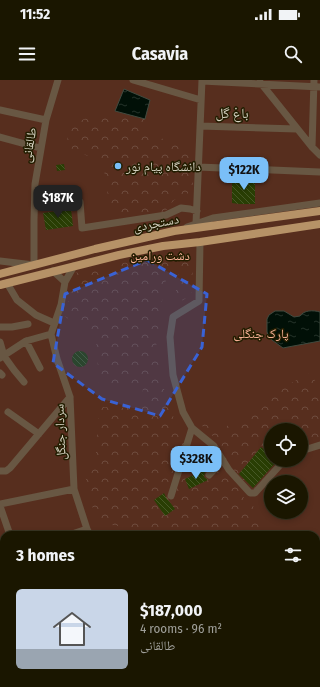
<!DOCTYPE html>
<meta charset="utf-8">
<style>
:root{--surface:#1a1600;--page:#231f0a;--text:#f1f3f6;--muted:#9f9f99;--line:#383522;--accent:#7abff8}
body{margin:0;font-family:"Fira Sans Condensed","Noto Naskh Arabic",sans-serif;background:var(--page);color:var(--text);height:100vh;display:flex;flex-direction:column;font-size:15px;white-space:nowrap}
*{box-sizing:border-box;margin:0}
p{font-size:13px;color:var(--muted)}
.icon{flex:none;width:22px;height:22px;fill:none;stroke:currentColor;stroke-width:2;stroke-linecap:round;stroke-linejoin:round}
.map{position:relative;flex:1;overflow:hidden}
.sheet{position:absolute;left:0px;top:451px;width:320px;height:156px;display:flex;flex-direction:column;background:var(--surface);border-radius:12px 12px 0 0;box-shadow:0 2px 6px #0003,0 0 0 1px var(--line)}
.sheet>*{flex:none}
.tools{position:absolute;left:264px;top:343px;display:grid;gap:8px}
.tools a{display:grid;place-items:center;width:44px;height:44px;border-radius:50%;background:var(--surface);box-shadow:0 2px 6px #0003,0 0 0 1px var(--line);font-size:20px}
.price{position:absolute;translate:-50% -34px;padding:0 9px;border-radius:8px;background:var(--accent);color:#111;font-size:13px;line-height:26px;filter:drop-shadow(0 1px 2px #0008)}
.price::after{content:'';position:absolute;left:50%;top:24px;width:12px;height:9px;margin-left:-6px;background:inherit;clip-path:polygon(0 0,100% 0,50% 100%)}
.price.on{background:#222;color:#fff}
ul{padding:0;list-style:none}
li{display:flex;align-items:center;gap:12px;height:100px;padding:0 16px}
li+li{border-top:1px solid var(--line)}
li span{display:grid;place-items:center;flex:none;width:112px;height:80px;border-radius:6px;color:#555}
li>.icon{margin-inline-start:auto}
span .icon{width:48px;height:48px;fill:#fffc;stroke-width:1}
li b{font-size:17px}
h2{display:flex;justify-content:space-between;align-items:center;height:48px;padding:0 16px;font-size:17px}
.status{display:flex;justify-content:space-between;align-items:center;height:28px;padding:0 20px;background:var(--surface);direction:ltr}
.status svg{height:11px;fill:currentColor}
header{display:flex;justify-content:space-between;align-items:center;height:52px;padding:0 16px;background:var(--surface);font-size:18px;font-weight:700}
.map>svg:first-child{display:block}
</style>
<div class="status"><b>11:52</b><svg viewBox="0 0 49 12"><path d="M0 12V9h3v3zM5 12V6h3v6zM10 12V3h3v9zM15 12V0h3v12zM26 1h20v11H26zM47 4h2v5h-2z"/></svg></div>
<header><svg class="icon" aria-label="menu" viewBox="0 0 24 24"><path d="M4 6h16M4 12h16M4 18h16"/></svg>Casavia<svg class="icon" aria-label="search" viewBox="0 0 24 24"><circle cx="10" cy="10" r="6"/><path d="M15 15l6 6"/></svg></header>
<div class="map">
<svg width="320" height="607" viewBox="0 0 320 607">
<defs>
<pattern id="forest-crowns" width="20" height="18" patternUnits="userSpaceOnUse"><rect width="20" height="18" fill="#572e1e"/><path d="M2 6a3 3 0 1 1 6 0M12 15a3 3 0 1 1 6 0" fill="none" stroke="#6e4b3d"/></pattern>
<pattern id="water-ripples" width="26" height="14" patternUnits="userSpaceOnUse"><rect width="26" height="14" fill="#011007"/><path d="M2 4q2-2 4 0t4 0M15 11q2-2 4 0t4 0" fill="none" stroke="#253229"/></pattern>
<pattern id="building-back-hatch" width="6" height="6" patternUnits="userSpaceOnUse"><rect width="6" height="6" fill="#293e04"/><path d="M-1 5l2 2M0 0l6 6M5-1l2 2" fill="none" stroke="#475927"/></pattern>
</defs>
<rect width="100%" height="100%" fill="#221d00"/>
<path fill="#572e1e" fill-rule="evenodd" d="M 0,0 L 320,0 L 320,607 L 0,607 ZM 271,350 L 301,350 L 301,380 L 271,380 ZM 271,402 L 301,402 L 301,432 L 271,432 ZM 4,455 L 316,455 L 316,603 L 4,603 Z"/>
<path fill="url(#forest-crowns)" d="M 101,32 L 145,39 L 142,51 L 192,70 L 193,111 L 174,120 L 164,133 L 141,135 L 114,133 L 108,117 L 103,83 L 66,66 L 70,45 Z
M 166,174 L 170,178 L 162,221 L 156,267 L 161,300 L 173,336 L 182,353 L 192,360 L 214,381 L 221,390 L 237,405 L 244,418 L 256,429 L 269,452 L 268,455 L 130,455 L 130,448 L 100,443 L 90,422 L 91,415 L 85,396 L 95,388 L 99,327 L 142,328 L 143,305 L 99,304 L 96,259 L 63,235 L 69,219 L 70,194 Z
M 181,175 C 186,175 190,175 193,179 L 192,211 C 191,218 180,221 174,224 Z
M 310,293 L 320,308 L 320,362 L 301,368 L 301,350 L 271,350 L 271,380 L 282,380 L 256,410 L 237,396 L 220,363 L 197,341 L 219,350 L 264,327 L 261,319 Z"/>
<path fill="url(#water-ripples)" stroke="#414a3f" d="M 124,9 L 150,20 L 145,39 L 115,31 Z
M 275,231 L 284,231 L 294,237 L 300,236 C 304,230 313,230 320,232 L 320,261 L 288,267 L 283,268 L 272,260 L 269,257 L 267,252 L 267,239 L 269,235 Z"/>
<path fill="url(#building-back-hatch)" d="M 64,84 L 65,90 L 57,91 L 56,85 Z
M 232,98 L 255,98 L 255,124 L 239,124 L 232,123 Z
M 71,129 L 73,146 L 46,150 L 43,133 Z
M72 279a8 8 0 1 1 16 0a8 8 0 1 1-16 0Z
M 261,367 L 271,375 L 271,380 L 277,381 L 253,408 L 239,394 Z
M 204,390 L 205,392 L 204,397 L 208,400 L 189,409 L 185,399 Z
M 164,413 L 167,419 L 169,421 L 175,429 L 165,436 L 154,420 Z"/>
<g fill="none" stroke-linecap="round" stroke-linejoin="round">
<path stroke="#685743" stroke-width="7" d="M 133,0 L 201,20
M 202,1 L 320,7
M 260,2 L 312,67 L 320,75
M 0,30 L 46,40
M 200,46 L 297,49
M 0,57 L 40,68
M 312,67 L 314,0
M 198,87 L 320,92
M 80,122 L 82,148 L 166,135 L 181,128 L 190,129 L 197,131
M 196,144 L 202,0
M 187,147 L 213,138 L 320,123
M 200,162 L 199,221 L 173,237 L 170,257 L 173,295 L 183,332 L 192,348 L 214,366 L 229,390 L 250,413 L 255,413 L 281,384 L 286,380
M 0,181 L 34,185 L 34,140 L 35,104 L 46,40 L 58,0
M 53,191 L 65,202 L 74,186
M 65,202 L 61,225 L 51,254 L 57,279 L 70,317 L 74,409 L 87,449 L 90,455
M 7,203 L 17,220 L 36,235 L 54,243
M 0,247 L 12,247 L 28,244
M 26,261 L 40,288
M 0,262 L 4,276 L 14,290 L 24,302
M 0,278 L 26,261 L 51,254
M 0,293 L 2,295
M 8,332 L 39,354
M 301,371 L 320,365
M 0,391 L 6,391 L 10,388 L 70,317
M 209,395 L 223,380
M 171,416 L 192,348
M 0,424 L 74,409
M 0,426 L 10,455
M 69,455 L 87,449
M 0,506 L 4,499
M 316,566 L 320,560
M 201,603 L 211,607
M 293,603 L 296,607
M 35,607 L 37,603
M 77,607 L 78,603
M 110,607 L 112,603
M 218,607 L 225,603
M 302,607 L 302,603"/>
<path stroke="#b69267" stroke-width="8" d="M 0,194 L 95,169 L 174,151 L 320,131
M 0,205 L 119,175 L 163,166 L 200,162 L 320,144
M 0,542 L 4,544
M 97,603 L 104,607"/>
</g>
<path fill="#3962d5" fill-opacity="0.2" stroke="#3962d5" stroke-width="3" stroke-dasharray="8 5" stroke-linejoin="round" d="M 147,180 L 207,214 L 202,267 L 160,336 L 102,319 L 53,283 L 65,214 Z"/>
<circle fill="#7abff8" stroke="#221d00" stroke-width="1.5" cx="118" cy="86" r="4"/>
<g text-anchor="middle" dominant-baseline="central" stroke-width="3" stroke-linejoin="round" paint-order="stroke">
<g font-size="13" fill="#d5d2c1" stroke="#221d00">
<text transform="translate(29 65) rotate(-80)">طالقانی</text>
<text transform="translate(156 143) rotate(-11)">دستجردی</text>
<text transform="translate(60 352) rotate(-92)">سردار جنگل</text>
</g>
<g font-size="13" fill="#d5d2c1" stroke="#221d00" text-anchor="start">
<text x="126" y="86">دانشگاه پیام نور</text>
</g>
<g font-size="13" fill="#f8b196" stroke="#221d00">
<text x="160" y="175">دشت ورامین</text>
<text x="261" y="253">پارک جنگلی</text>
</g>
<g font-size="14" fill="#d5d2c1" stroke="#221d00">
<text x="232" y="33">باغ گل</text>
</g>
</g>
</svg>
<div class="tools">
<a><svg class="icon" aria-label="locate" viewBox="0 0 24 24"><circle cx="12" cy="12" r="6"/><path d="M12 2v4M12 18v4M2 12h4M18 12h4"/></svg></a>
<a><svg class="icon" aria-label="layers" viewBox="0 0 24 24"><path d="M12 4l9 5-9 5-9-5zM3 14l9 5 9-5"/></svg></a>
</div>
<b class="price" style="left:244px;top:111px">$122K</b>
<b class="price on" style="left:58px;top:139px">$187K</b>
<b class="price" style="left:196px;top:400px">$328K</b>
<section class="sheet">
<h2>3 homes<svg class="icon" aria-label="filters" viewBox="0 0 24 24"><path d="M4 7h16M4 17h16"/><circle cx="9" cy="7" r="2"/><circle cx="15" cy="17" r="2"/></svg></h2>
<ul>
<li><span style="background:linear-gradient(#c9d6e8 75%,#9aa5b1 0)"><svg class="icon" aria-label="home" viewBox="0 0 24 24"><path d="M3 11l9-7 9 7M6 9v11h12V9"/></svg></span><div><b>$187,000</b><p>4 rooms · 96 m²</p><p>طالقانی</p></div></li>
</ul>
</section>
</div>
